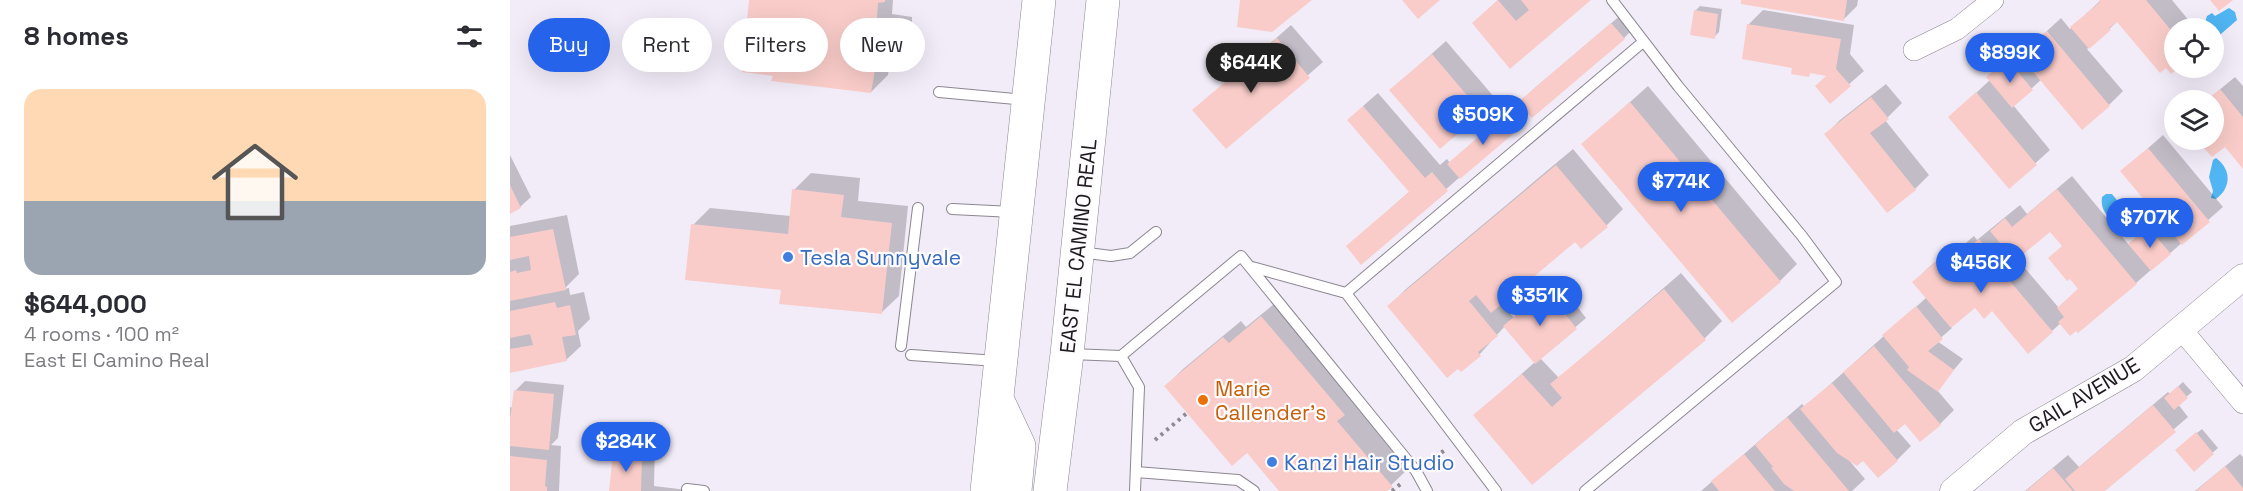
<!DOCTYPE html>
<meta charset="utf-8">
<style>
:root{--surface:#fff;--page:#f2f2f3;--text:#2b2b33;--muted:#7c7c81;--line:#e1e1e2;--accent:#2563eb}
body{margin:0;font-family:"Space Grotesk",sans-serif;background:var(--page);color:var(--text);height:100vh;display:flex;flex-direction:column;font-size:22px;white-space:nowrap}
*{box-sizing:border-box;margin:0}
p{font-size:20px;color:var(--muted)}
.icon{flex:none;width:33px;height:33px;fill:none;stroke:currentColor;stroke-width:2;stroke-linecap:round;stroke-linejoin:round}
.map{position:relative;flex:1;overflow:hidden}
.drawer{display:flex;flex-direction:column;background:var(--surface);width:510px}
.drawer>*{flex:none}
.hud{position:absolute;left:18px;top:18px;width:570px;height:54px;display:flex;gap:12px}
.fabs{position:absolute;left:1654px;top:18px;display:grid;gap:12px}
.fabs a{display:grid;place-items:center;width:60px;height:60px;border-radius:50%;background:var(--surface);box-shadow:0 6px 24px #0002;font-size:30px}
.price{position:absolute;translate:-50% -51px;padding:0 14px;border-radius:21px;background:var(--accent);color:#fff;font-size:20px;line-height:39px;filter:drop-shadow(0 2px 3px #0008)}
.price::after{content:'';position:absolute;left:50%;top:36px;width:18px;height:14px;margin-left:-9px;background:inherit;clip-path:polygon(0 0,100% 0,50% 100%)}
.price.on{background:#222;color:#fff}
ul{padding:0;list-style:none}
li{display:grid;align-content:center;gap:12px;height:318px;padding:0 24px}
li+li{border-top:2px solid var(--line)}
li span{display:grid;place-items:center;height:186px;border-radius:18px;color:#555}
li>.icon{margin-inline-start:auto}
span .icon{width:108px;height:108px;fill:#fffc;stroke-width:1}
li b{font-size:26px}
h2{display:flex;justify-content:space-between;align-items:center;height:72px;padding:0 24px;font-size:26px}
.chip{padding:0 21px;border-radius:27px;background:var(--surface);box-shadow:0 6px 24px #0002;font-size:21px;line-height:54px}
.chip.on{background:var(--accent);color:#fff}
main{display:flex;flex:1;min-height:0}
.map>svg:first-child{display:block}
</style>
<main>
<section class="drawer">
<h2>8 homes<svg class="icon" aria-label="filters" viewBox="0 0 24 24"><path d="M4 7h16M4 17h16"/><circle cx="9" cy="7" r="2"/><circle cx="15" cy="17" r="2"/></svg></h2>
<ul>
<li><span style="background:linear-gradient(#ffd9b3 60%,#9aa5b1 0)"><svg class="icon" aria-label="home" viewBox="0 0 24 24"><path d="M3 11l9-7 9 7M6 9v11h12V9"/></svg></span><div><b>$644,000</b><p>4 rooms · 100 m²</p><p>East El Camino Real</p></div></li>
</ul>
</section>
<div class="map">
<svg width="1733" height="491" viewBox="0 0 1733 491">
<rect width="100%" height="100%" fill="#f2ecf8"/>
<path fill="#50b5f2" d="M 1719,8 L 1725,12 L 1727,20 L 1704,40 L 1704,28 L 1693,28 L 1697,16 L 1702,13 L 1705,16 Z
M 1706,158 C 1722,170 1721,188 1706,199 L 1701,198 L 1703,191 L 1699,177 L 1703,160 Z
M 1596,194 L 1602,194 L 1610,204 L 1622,209 L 1626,223 L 1623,229 C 1608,225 1589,216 1592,197 Z"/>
<path fill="#0003" fill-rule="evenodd" d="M 241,0 L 383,0 L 382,14 L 402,17 L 402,37 L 385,54 L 381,53 L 378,75 L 361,92 L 265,75 Z
M 988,0 L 1078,0 L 1001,66 L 964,23 Z
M 1233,0 L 1348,0 L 1347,6 L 1333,20 Z
M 1591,0 L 1662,0 L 1685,28 L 1665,28 L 1666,68 L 1661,72 L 1608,21 L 1577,49 L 1613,91 L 1599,105 L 1532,79 L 1503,105 L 1540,150 L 1499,187 L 1440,117 L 1480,80 L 1478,77 L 1508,50 L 1512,54 L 1551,18 L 1560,29 Z
M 1190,6 L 1212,9 L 1209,32 L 1204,37 L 1185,11 Z
M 1253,10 L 1344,25 L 1340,54 L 1354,71 L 1320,101 L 1318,75 L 1301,72 L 1299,75 L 1284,66 L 1233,58 L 1239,24 Z
M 1112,14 L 1124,28 L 1114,38 L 1020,92 Z
M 781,25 L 813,62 L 716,147 L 685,110 Z
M 936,41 L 985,98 L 971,112 L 881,90 Z
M 1725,77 L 1733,86 L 1733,166 L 1715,145 L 1702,155 L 1688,140 L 1704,140 L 1704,100 L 1697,100 Z
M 1376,84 L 1392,103 L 1375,120 L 1419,175 L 1405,189 L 1316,134 L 1330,120 Z
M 1138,86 L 1287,264 L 1270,281 L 1073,144 Z
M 868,93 L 930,165 L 937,159 L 940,163 L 1007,105 L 1017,118 L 852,263 L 838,246 L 900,191 L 853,106 Z
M 1653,135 L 1713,207 L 1626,283 L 1551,323 L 1518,352 L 1483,309 L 1465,306 L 1441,326 L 1442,328 L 1427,341 L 1453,359 L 1427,390 L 1444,410 L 1430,424 L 1395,422 L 1386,429 L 1401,446 L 1387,460 L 1338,459 L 1355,479 L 1342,491 L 1191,491 L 1292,404 L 1295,407 L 1417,297 L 1404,282 L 1418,268 L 1448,243 L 1451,247 L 1464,236 L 1467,240 L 1510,205 L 1517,214 L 1562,176 L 1619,245 L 1650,217 L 1612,171 ZM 1540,230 L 1553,245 L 1569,288 L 1549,308 L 1507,259 Z
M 1063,149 L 1113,209 L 1097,225 L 1066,240 L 991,303 L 1004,318 L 1047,281 L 1076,318 L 1030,358 L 1049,378 L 1171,273 L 1212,321 L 1195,338 L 1022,483 L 965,415 L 1025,362 L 995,326 L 969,355 L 879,306 L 896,289 Z
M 0,155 L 21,197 L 10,207 L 0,212 Z
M 301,173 L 350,178 L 348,201 L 398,206 L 389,296 L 371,313 L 272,289 L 183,225 L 200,208 L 281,216 L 284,190 Z
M 57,215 L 69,274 L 54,289 L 59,288 L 60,295 L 74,292 L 80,319 L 68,331 L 71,346 L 56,360 L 0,371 L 0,226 Z
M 769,300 L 851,397 L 844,404 L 899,468 L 875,491 L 771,491 L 737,451 L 656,386 L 673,369 L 731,321 L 736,327 Z
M 15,381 L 54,385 L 48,438 L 41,445 L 51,446 L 49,491 L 0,491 L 0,407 L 3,408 L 5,391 Z
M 1673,382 L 1682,392 L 1668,404 L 1678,417 L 1592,491 L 1515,491 L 1558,455 L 1569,467 L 1658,392 L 1660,394 Z
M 1692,429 L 1708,448 L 1684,469 L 1672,445 Z
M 118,440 L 145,444 L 144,486 L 185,491 L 100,491 L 104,454 Z
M 1730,454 L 1733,457 L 1733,491 L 1685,491 Z"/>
<path fill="#f9ccc9" d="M 239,0 L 375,0 L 375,2 L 368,3 L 366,31 L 386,34 L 385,55 L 368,53 L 361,93 L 261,81 L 263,76 L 232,72 Z
M 730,0 L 802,0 L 762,32 L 727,27 Z
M 892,0 L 930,0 L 908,19 Z
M 988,0 L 1006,21 L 1019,10 L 1011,0 L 1081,0 L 1000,69 L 962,23 Z
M 1231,0 L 1337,0 L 1334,21 L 1231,4 Z
M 1589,0 L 1636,0 L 1665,35 L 1665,68 L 1669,68 L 1661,74 L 1656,68 L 1650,73 L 1607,22 L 1599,28 L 1601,30 L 1579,49 L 1560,27 L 1590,2 Z
M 1700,0 L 1723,0 L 1709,11 Z
M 1184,10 L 1208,14 L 1205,39 L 1180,35 Z
M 1101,23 L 1115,39 L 1022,118 L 1008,102 Z
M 1237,24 L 1331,39 L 1326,69 L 1341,86 L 1320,104 L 1305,86 L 1316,76 L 1300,73 L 1299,77 L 1281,74 L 1282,68 L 1232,59 Z
M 1537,31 L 1600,106 L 1572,130 L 1509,55 Z
M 767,38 L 800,78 L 716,149 L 682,110 Z
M 922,54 L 972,113 L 930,149 L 879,90 Z
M 1497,59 L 1523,90 L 1502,108 L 1476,77 Z
M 1710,89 L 1733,117 L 1733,169 L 1715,147 L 1702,157 L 1686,140 L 1704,140 L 1704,100 L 1697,100 Z
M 1466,92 L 1527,165 L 1499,189 L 1438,117 Z
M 1361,97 L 1379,119 L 1360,133 L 1406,190 L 1377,213 L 1314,134 Z
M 1120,102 L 1271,282 L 1222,323 L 1071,144 Z
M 853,106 L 915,178 L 922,172 L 938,191 L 851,265 L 836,246 L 899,192 L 837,120 Z
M 996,113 L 1009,129 L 950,179 L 937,164 Z
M 1638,148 L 1700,222 L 1672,245 L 1610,171 Z
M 1046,165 L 1098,227 L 1071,249 L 1065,242 L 981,313 L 966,295 L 959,301 L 988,336 L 968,352 L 971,356 L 951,372 L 948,369 L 937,378 L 877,306 Z
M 0,185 L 11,208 L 0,214 Z
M 282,189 L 334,195 L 331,217 L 382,223 L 372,314 L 269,304 L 271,290 L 175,280 L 181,224 L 278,234 Z
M 1547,189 L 1627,284 L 1568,333 L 1566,331 L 1560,336 L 1548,322 L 1554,317 L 1547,308 L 1568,289 L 1560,279 L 1557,281 L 1538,258 L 1552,246 L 1540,232 L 1505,261 L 1480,231 L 1495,218 L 1502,227 Z
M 1638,227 L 1661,254 L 1641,271 L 1618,244 Z
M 43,229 L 56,290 L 0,301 L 0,272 L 6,270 L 7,273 L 21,270 L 19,256 L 0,260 L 0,237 Z
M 1469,239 L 1496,272 L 1494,274 L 1543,332 L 1518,354 L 1482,311 L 1474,319 L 1465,308 L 1441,328 L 1402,282 L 1433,256 L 1437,259 L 1449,249 L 1452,253 Z
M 1154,289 L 1196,340 L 1022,485 L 963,415 L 1012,374 L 1042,407 L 1052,398 L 1040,384 Z
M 1036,290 L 1067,329 L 1025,364 L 993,326 Z
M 45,302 L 47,308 L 60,305 L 66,335 L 52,337 L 57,361 L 0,373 L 0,349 L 23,345 L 20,334 L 0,338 L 0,311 Z
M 1406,306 L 1433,339 L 1418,351 L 1444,370 L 1428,392 L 1397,370 L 1399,367 L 1372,335 Z
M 751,316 L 835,415 L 827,421 L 883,487 L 877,491 L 769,491 L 737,453 L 722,466 L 654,386 L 713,337 L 719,343 Z
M 1364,346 L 1431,425 L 1410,442 L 1395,424 L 1384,433 L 1333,372 Z
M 1322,383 L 1388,461 L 1368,478 L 1353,461 L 1347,466 L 1327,453 L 1290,409 Z
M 1668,386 L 1678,398 L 1664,410 L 1654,398 Z
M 4,390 L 44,394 L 39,450 L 0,446 L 0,418 Z
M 1643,405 L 1666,432 L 1595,491 L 1565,491 L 1555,479 Z
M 1277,417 L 1339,491 L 1284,491 L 1274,484 L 1261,468 L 1263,467 L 1245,445 Z
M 1686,432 L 1704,454 L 1684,472 L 1665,450 Z
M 103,453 L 132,458 L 131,491 L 99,491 Z
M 1234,454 L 1265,491 L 1209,491 L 1201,481 Z
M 0,456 L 37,460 L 35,486 L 37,487 L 37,491 L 0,491 Z
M 1715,466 L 1733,488 L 1733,491 L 1686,491 Z
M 1543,468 L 1563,491 L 1516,491 Z"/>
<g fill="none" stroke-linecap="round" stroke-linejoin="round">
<defs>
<path id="service" d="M 429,92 L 515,100
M 442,209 L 503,212
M 570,252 L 601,256 L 620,253 L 646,232
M 742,267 L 836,293
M 391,346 L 408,208
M 561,354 L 611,356 L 731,256 L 906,471 L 917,491
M 401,355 L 487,361
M 611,356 L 629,387 L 625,491
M 626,472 L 728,480 L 744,491
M 177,489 L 194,491
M 986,491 L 836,293 L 1133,42
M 1075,491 L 1326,282 L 1292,236 L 1168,86 L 1102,0"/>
<path id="minor" d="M 1404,50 L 1447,29 L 1483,0
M 1671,329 L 1733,403"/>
<path id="tertiary" d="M 1443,491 L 1513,432 L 1623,369 L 1733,277"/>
<path id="primary" d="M 487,399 L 509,446 L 505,491
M 477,491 L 529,0
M 540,491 L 557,354 L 593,0"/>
</defs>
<use href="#service" stroke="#8b8690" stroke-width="12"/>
<use href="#minor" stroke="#8b8690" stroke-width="22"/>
<use href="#tertiary" stroke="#8b8690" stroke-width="27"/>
<use href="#primary" stroke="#8b8690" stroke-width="34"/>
<path stroke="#8e8a92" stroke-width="4" stroke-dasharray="3 4.5" stroke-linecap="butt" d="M 645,440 L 677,413
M 919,461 L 935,450
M 882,491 L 893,482"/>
<use href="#service" stroke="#fff" stroke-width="10"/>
<use href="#minor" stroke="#fff" stroke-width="21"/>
<use href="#tertiary" stroke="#fff" stroke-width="26"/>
<use href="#primary" stroke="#fff" stroke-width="33"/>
</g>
<g fill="#3f7fe0" stroke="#fdfbfe" stroke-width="2">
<circle cx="278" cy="257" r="6"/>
<circle cx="762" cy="462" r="6"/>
</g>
<circle fill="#e8710a" stroke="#fdfbfe" stroke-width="2" cx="693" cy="400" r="6"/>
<g text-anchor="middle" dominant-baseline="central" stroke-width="4.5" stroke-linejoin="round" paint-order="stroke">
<g font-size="21" fill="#1c1a1e" stroke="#fdfbfe">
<text transform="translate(568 246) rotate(-84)">EAST EL CAMINO REAL</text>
<text transform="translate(1574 395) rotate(-31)">GAIL AVENUE</text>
</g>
<g font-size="21" fill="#366cbe" stroke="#fdfbfe" text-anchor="start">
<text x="290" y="257">Tesla Sunnyvale</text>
<text x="774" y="462">Kanzi Hair Studio</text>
</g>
<g font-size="21" fill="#c56008" stroke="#fdfbfe" text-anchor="start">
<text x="705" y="388">Marie<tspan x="705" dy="24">Callender's</tspan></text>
</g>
</g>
</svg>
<div class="fabs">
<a><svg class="icon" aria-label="locate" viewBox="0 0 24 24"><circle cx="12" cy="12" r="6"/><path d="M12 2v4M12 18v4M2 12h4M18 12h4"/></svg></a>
<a><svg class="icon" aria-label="layers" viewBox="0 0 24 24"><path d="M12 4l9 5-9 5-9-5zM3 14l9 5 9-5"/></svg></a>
</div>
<b class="price" style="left:1500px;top:84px">$899K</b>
<b class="price on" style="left:741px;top:94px">$644K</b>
<b class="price" style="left:973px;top:146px">$509K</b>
<b class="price" style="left:1171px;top:213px">$774K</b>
<b class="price" style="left:1640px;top:249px">$707K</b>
<b class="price" style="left:1471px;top:294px">$456K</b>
<b class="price" style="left:1030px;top:327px">$351K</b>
<b class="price" style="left:116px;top:473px">$284K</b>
<div class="hud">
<a class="chip on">Buy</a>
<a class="chip">Rent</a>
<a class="chip">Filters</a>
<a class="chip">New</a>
</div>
</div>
</main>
